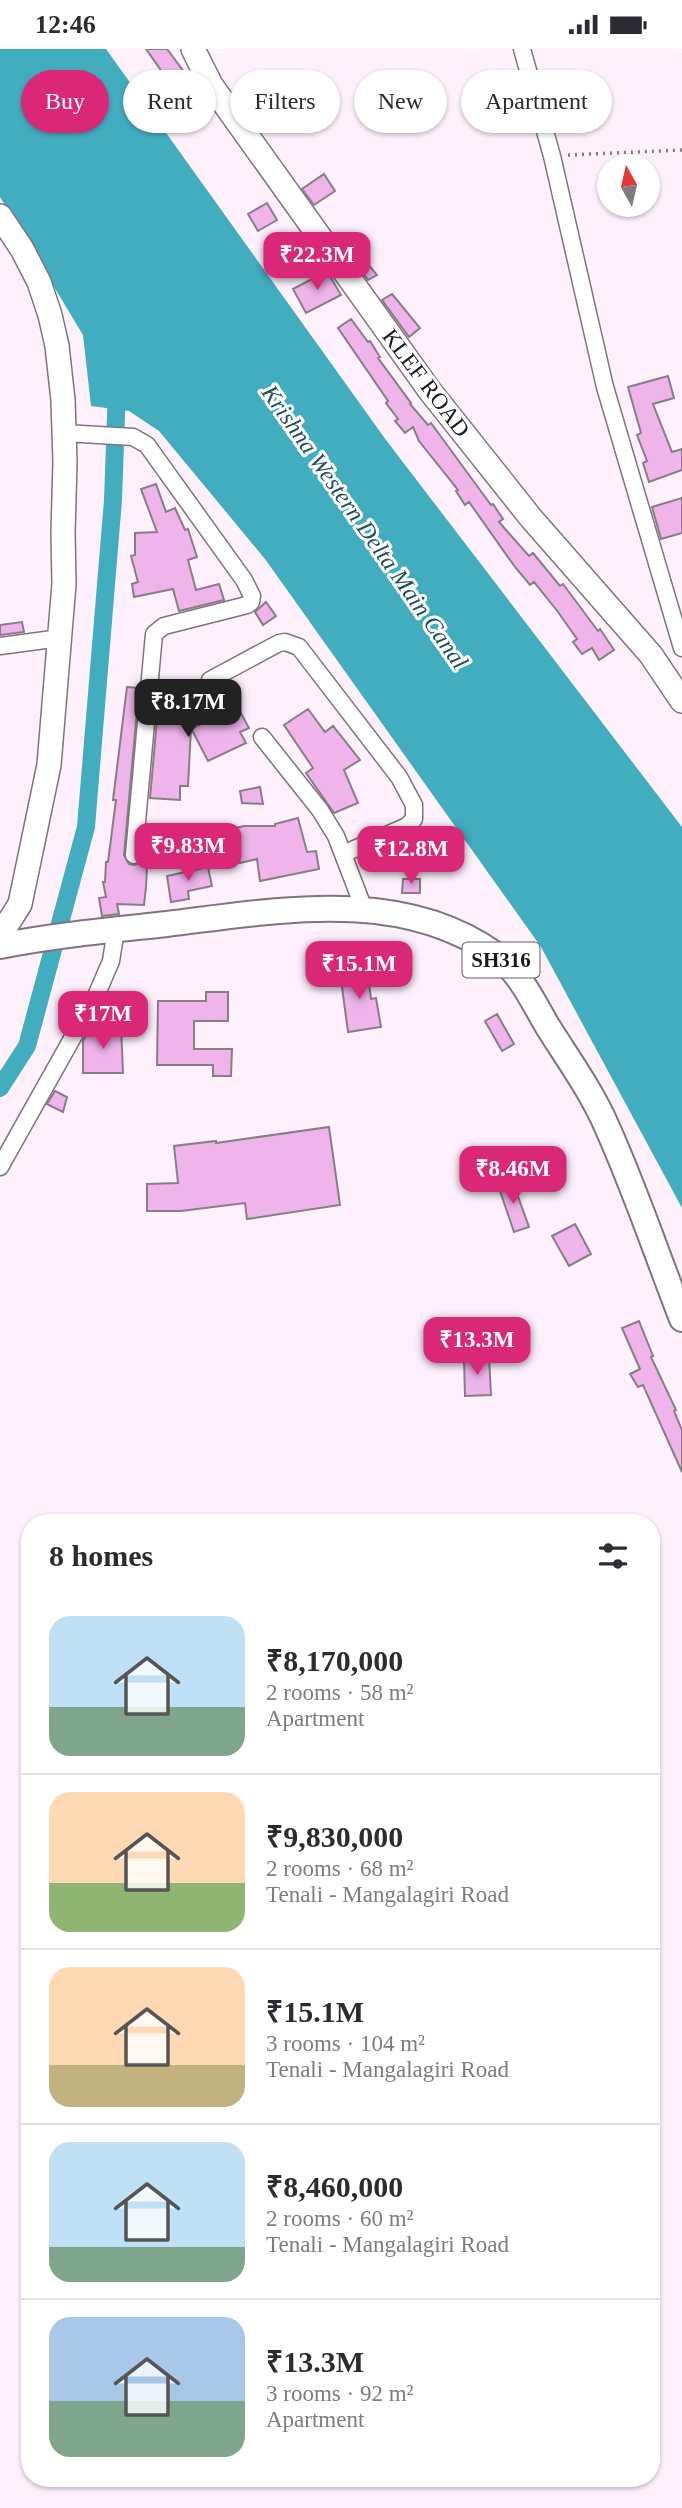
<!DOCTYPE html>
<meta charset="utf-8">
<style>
:root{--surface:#fff;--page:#f2f2f3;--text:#2b2b33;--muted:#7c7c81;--line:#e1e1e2;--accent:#db2777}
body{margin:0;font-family:"Times New Roman",serif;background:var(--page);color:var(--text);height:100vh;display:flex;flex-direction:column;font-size:26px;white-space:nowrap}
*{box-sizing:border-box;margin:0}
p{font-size:23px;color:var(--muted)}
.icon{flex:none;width:38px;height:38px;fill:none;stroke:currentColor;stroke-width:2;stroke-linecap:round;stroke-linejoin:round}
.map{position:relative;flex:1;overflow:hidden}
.panel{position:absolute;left:21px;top:1465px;width:639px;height:973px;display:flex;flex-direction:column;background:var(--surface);border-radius:28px;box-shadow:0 2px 5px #0004}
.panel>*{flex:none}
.guide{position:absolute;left:21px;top:21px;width:640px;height:63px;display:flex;gap:14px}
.needle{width:46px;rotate:352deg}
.tools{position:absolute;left:597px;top:105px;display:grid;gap:14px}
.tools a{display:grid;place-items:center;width:63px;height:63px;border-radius:50%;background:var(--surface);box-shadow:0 2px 5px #0004;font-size:35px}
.price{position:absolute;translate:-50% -60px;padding:0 16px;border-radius:14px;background:var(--accent);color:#fff;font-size:23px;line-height:46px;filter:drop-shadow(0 2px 4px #0008)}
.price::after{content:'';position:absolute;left:50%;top:42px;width:21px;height:16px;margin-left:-10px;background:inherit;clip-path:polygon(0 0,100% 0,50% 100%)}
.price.on{background:#222;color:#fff}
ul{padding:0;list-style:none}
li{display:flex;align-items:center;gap:21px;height:175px;padding:0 28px}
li+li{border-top:2px solid var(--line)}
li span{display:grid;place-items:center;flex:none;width:196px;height:140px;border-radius:21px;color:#555}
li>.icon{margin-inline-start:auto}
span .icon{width:84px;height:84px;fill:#fffc;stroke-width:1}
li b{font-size:30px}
h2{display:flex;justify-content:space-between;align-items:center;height:84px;padding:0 28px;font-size:30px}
.chip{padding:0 24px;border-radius:32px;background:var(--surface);box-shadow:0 2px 5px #0004;font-size:24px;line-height:63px}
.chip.on{background:var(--accent);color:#fff}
.status{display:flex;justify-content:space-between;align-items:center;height:49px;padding:0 35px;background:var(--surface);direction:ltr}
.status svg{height:19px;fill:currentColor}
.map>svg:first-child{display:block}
</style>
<div class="status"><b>12:46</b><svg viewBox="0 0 49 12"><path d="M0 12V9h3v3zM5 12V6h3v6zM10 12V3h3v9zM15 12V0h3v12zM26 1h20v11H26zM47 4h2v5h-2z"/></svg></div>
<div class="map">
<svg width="682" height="2459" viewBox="0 0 682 2459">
<rect width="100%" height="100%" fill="#fef1fc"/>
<path fill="#43adc0" d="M 0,0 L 106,0 L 386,391 L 682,778 L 682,1159 L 541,898 L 265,510 L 159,382 L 129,362 L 91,357 L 83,286 L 0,148 Z"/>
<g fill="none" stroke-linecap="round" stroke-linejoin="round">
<path stroke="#43adc0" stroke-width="18" d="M 0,1039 L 27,997 L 86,778 L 113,451 L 117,339"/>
</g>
<path fill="#efb4ea" stroke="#887d87" stroke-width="2" d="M 146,0 L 167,0 L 193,35 L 174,47 L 164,32 L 167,30 Z
M 252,54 L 261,70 L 255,73 L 244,58 Z
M 324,125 L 335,142 L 314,156 L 302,140 Z
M 267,154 L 277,171 L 258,182 L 248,165 Z
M 357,202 L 377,226 L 368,231 L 351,207 Z
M 327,222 L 341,246 L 306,264 L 293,240 Z
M 392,245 L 420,279 L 409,288 L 382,251 Z
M 351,270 L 368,293 L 370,292 L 380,308 L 378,309 L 411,354 L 410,355 L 428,376 L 431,374 L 491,456 L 493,455 L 503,470 L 499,473 L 529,507 L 533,504 L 560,537 L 563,535 L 598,582 L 600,580 L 614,601 L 599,611 L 592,599 L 582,605 L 573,593 L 577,590 L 558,563 L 534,533 L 530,536 L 515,518 L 469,453 L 465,456 L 456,442 L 458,441 L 419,392 L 413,378 L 405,384 L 395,372 L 398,370 L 386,354 L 388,352 L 338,279 Z
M 668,327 L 674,349 L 653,355 L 672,403 L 682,400 L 682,421 L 649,433 L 643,414 L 647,412 L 637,386 L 641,384 L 628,338 Z
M 156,435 L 166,463 L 175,459 L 185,481 L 188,480 L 197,508 L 188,511 L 196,541 L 219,535 L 224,551 L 179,562 L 173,540 L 134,548 L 132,535 L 138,533 L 131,507 L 135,506 L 135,484 L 157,483 L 141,440 Z
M 682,449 L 682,484 L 661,490 L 652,458 Z
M 266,553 L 276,567 L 263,576 L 255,563 Z
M 22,573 L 24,583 L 0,586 L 0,576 Z
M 160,637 L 198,639 L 195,678 L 237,657 L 249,679 L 240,683 L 246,694 L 208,712 L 191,679 L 188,737 L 180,737 L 180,751 L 150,749 Z
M 127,638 L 139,639 L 124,806 L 129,815 L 134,816 L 142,813 L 149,777 L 146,838 L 144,856 L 117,855 L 119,865 L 102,867 L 99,849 L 106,848 L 103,833 L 105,833 L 106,813 L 108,813 L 116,751 L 113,751 Z
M 308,660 L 325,683 L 333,677 L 360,711 L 344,721 L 358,754 L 334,764 L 306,724 L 313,719 L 284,676 Z
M 260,738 L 263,755 L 242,754 L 240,742 Z
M 298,769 L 307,803 L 316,802 L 319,820 L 260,832 L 257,810 L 240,814 L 231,780 L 244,777 L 275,777 L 275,775 Z
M 408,793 L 415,810 L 398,817 L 391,800 Z
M 208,818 L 212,837 L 188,842 L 189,850 L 171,853 L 167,827 Z
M 403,830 L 420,830 L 420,844 L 402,844 Z
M 367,919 L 371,950 L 376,949 L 381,978 L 348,983 L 340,923 Z
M 206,943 L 228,943 L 228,972 L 194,972 L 194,1000 L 232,1000 L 231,1027 L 213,1027 L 213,1016 L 157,1016 L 158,952 L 206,952 Z
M 497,965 L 514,995 L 502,1002 L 485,972 Z
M 121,977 L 123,1024 L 83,1024 L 83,992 L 90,979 Z
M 55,1042 L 67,1048 L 63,1063 L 47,1055 Z
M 329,1078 L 340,1156 L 247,1170 L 245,1154 L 181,1162 L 147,1162 L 147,1135 L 178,1134 L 174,1097 L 216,1092 L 216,1094 Z
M 512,1131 L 529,1178 L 514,1183 L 498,1136 Z
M 575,1175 L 591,1205 L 569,1217 L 552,1187 Z
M 639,1272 L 653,1307 L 651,1308 L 676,1361 L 674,1362 L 682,1381 L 682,1423 L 643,1336 L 638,1338 L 630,1325 L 640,1320 L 622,1279 Z
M 489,1308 L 491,1346 L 465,1347 L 464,1309 Z"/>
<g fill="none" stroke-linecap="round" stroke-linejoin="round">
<defs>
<path id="street" d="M 522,0 L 552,107 L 605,338 L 682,599
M 64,384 L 133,388 L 147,396 L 244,531 L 252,547 L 251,553 L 247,556 L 164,577 L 154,585 L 134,806
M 0,597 L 60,589
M 210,631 L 279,594 L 285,593 L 299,598 L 399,728 L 414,756 L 414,770 L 407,777 L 343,805
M 262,688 L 320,761 L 336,787 L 364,860
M 0,1118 L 96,947 L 111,912 L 116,880"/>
<path id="secondary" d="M 193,0 L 211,36 L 430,342 L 531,469 L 651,606 L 682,652
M 0,167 L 22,200 L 39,233 L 50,266 L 57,297 L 63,351 L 65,412 L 63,484 L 64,535 L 49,716 L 20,855 L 0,887"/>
<path id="primary" d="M 0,897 C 55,886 112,881 167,875 C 275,862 401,837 496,906 C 520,923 533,953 548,978 C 568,1010 592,1043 607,1078 C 635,1140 657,1206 682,1270"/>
</defs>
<use href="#street" stroke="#7f747e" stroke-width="19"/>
<use href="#secondary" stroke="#7f747e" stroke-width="26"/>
<use href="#primary" stroke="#7f747e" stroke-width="28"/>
<path stroke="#837a81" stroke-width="3.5" stroke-dasharray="2 5" stroke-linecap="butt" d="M 568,106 L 682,101"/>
<use href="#street" stroke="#fff" stroke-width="16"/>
<use href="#secondary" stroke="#fff" stroke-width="23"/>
<use href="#primary" stroke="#fff" stroke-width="24"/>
</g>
<g text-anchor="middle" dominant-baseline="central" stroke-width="6" stroke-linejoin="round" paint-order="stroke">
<rect fill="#fff" stroke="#615d60" stroke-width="2" x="462.5" y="893.5" width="77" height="35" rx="5"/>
<g font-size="21" font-weight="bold" fill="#1d181c">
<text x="501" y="911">SH316</text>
</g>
<g font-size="23" fill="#1d181c" stroke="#fff">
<text transform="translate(426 334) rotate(53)">KLEF ROAD</text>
</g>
<g font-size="24" font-style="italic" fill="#235159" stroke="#fff">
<text transform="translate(365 478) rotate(55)">Krishna Western Delta Main Canal</text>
</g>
</g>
</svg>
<div class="tools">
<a><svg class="needle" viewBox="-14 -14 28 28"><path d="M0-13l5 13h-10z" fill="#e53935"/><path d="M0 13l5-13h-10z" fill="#7c7c81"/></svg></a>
</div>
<b class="price" style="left:317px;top:243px">₹22.3M</b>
<b class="price on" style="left:188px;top:690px">₹8.17M</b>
<b class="price" style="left:188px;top:834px">₹9.83M</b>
<b class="price" style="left:411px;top:837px">₹12.8M</b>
<b class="price" style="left:359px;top:952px">₹15.1M</b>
<b class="price" style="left:103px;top:1002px">₹17M</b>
<b class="price" style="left:513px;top:1157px">₹8.46M</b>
<b class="price" style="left:477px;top:1328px">₹13.3M</b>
<div class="guide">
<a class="chip on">Buy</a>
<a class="chip">Rent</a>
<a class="chip">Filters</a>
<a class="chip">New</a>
<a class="chip">Apartment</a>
</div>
<section class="panel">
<h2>8 homes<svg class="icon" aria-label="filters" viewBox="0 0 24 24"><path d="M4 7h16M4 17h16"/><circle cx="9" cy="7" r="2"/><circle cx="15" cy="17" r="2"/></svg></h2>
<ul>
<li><span style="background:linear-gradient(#bfe0f5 65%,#7fa58c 0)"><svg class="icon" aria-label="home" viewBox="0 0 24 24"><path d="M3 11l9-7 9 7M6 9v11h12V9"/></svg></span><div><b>₹8,170,000</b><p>2 rooms · 58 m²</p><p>Apartment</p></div></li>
<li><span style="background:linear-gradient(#ffd9b3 65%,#8fb573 0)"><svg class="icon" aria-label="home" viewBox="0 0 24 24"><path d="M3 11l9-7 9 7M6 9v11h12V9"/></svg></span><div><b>₹9,830,000</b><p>2 rooms · 68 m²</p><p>Tenali - Mangalagiri Road</p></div></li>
<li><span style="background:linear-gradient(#ffd9b3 70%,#c2b280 0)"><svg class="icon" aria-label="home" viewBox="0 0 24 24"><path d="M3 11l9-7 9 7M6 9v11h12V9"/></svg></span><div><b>₹15.1M</b><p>3 rooms · 104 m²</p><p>Tenali - Mangalagiri Road</p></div></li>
<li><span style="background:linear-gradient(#bfe0f5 75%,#7fa58c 0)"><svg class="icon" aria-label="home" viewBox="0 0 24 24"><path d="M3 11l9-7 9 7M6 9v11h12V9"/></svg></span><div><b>₹8,460,000</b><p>2 rooms · 60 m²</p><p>Tenali - Mangalagiri Road</p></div></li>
<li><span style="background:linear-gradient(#a9c7e8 60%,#7fa58c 0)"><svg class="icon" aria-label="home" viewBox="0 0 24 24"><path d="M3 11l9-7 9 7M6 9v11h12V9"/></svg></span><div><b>₹13.3M</b><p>3 rooms · 92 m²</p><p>Apartment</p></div></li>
</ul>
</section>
</div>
